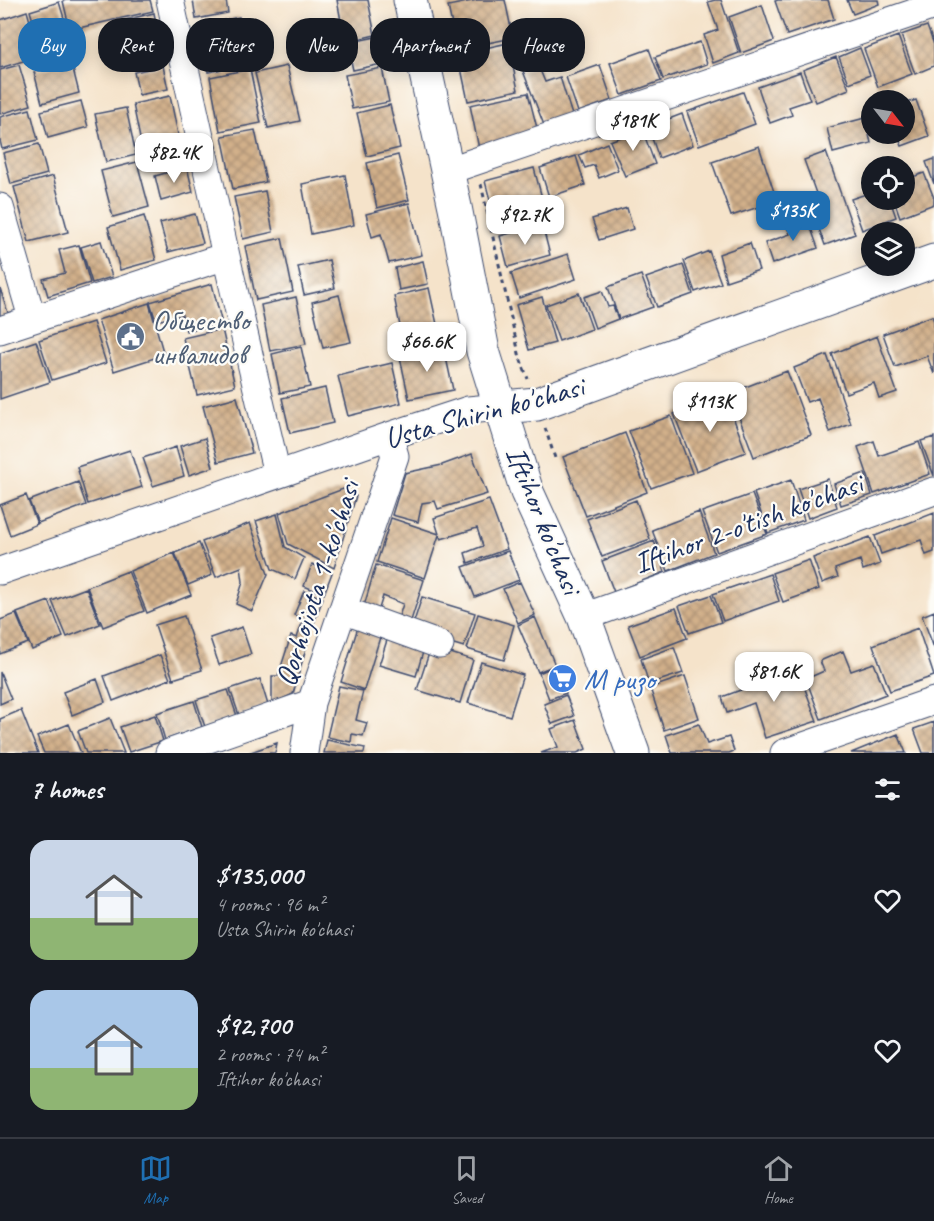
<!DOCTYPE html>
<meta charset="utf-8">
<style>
:root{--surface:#171b24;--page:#20242c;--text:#f1f3f6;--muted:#9ea1a6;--line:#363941;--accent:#1f6fb2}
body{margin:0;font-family:Caveat,sans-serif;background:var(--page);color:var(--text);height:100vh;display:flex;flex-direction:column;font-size:22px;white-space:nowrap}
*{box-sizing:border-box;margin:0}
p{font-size:20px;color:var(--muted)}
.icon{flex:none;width:33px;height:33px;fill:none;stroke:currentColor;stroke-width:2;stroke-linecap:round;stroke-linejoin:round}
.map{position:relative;height:753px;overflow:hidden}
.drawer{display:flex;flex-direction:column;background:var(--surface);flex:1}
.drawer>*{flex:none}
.hud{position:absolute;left:18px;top:18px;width:600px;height:54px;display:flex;gap:12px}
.needle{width:39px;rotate:121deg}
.buttons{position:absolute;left:861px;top:90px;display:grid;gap:12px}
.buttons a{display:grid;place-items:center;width:54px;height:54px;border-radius:50%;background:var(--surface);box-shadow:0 3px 15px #0003;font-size:30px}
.price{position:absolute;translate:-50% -51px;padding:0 14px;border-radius:12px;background:#fff;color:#222;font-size:20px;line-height:39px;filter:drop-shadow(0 2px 3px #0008)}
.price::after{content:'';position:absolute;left:50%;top:36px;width:18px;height:14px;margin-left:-9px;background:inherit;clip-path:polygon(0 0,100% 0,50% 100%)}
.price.on{background:var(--accent);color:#fff}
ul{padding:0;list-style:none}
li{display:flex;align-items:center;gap:18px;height:150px;padding:0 30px}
li span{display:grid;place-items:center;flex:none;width:168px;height:120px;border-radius:18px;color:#555}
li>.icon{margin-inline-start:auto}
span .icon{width:72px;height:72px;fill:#fffc;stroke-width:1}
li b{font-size:26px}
h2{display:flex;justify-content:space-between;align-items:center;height:72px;padding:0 30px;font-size:26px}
.chip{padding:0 21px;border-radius:24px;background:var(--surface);box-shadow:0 3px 15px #0003;font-size:21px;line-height:54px}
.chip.on{background:var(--accent);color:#fff}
.dock{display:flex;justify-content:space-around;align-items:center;height:84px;border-top:2px solid var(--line);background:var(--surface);font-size:16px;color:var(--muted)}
.dock a{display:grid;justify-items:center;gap:3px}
.dock .on{color:var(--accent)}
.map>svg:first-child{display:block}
</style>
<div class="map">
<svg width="934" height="753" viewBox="0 0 934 753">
<defs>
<pattern id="building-cross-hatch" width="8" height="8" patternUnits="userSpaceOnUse" patternTransform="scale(1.5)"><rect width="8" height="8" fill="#d2b08a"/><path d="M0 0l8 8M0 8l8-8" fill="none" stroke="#aa9074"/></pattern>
</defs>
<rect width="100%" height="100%" fill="#fdfcf7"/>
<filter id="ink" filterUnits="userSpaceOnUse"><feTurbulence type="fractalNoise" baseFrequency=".0167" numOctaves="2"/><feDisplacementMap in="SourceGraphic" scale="12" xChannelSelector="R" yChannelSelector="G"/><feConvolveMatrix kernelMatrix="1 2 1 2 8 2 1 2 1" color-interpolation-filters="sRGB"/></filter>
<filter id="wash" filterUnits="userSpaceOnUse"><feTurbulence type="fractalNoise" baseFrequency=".008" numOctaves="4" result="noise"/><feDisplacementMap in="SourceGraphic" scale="24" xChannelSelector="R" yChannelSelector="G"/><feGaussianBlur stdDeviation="1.35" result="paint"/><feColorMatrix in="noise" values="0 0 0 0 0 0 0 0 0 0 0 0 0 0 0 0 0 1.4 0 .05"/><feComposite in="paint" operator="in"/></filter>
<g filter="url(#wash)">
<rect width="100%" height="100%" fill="#f5e3ca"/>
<g id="blocks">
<path fill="url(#building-cross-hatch)" d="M 66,0 L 150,0 L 153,11 L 70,30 L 63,1 Z
M 193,0 L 226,0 L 228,13 L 196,19 Z
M 337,0 L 368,0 L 375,35 L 345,42 Z
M 477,0 L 505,0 L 513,38 L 457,49 L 448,6 Z
M 715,0 L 721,0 L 739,53 L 713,63 L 704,35 L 718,30 L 708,2 Z
M 778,0 L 828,0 L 834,19 L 787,35 L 775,1 Z
M 847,0 L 878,0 L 879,4 L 853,14 Z
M 59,2 L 68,31 L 39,40 L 30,11 Z
M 762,5 L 774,41 L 741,53 L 729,17 Z
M 27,11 L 40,56 L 0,68 L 0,20 Z
M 154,13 L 159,38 L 130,44 L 125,20 Z
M 239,17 L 242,32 L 229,35 L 231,49 L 249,45 L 253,63 L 208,72 L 199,26 Z
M 927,26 L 934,45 L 934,66 L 915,74 L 901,35 Z
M 898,36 L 912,74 L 878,87 L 864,49 Z
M 376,37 L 382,64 L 353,70 L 347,43 Z
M 158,41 L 163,61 L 138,67 L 134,46 Z
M 700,42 L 707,64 L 663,79 L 655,57 Z
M 508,43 L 518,90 L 468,101 L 458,54 Z
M 860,48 L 870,75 L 849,83 L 839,57 Z
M 649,49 L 661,81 L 622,95 L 610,63 Z
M 836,57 L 849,89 L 816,102 L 803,70 Z
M 71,61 L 79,93 L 42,103 L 34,72 Z
M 19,65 L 31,105 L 0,114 L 0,70 Z
M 538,65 L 545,82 L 560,77 L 572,115 L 544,125 L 523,71 Z
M 600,65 L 612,100 L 578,112 L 566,77 Z
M 163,66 L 168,89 L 139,95 L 134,72 Z
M 287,66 L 300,121 L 268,128 L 255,73 Z
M 382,68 L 389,102 L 352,109 L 345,75 Z
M 250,69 L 261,123 L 220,131 L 210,77 Z
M 800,72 L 810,100 L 789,107 L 792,115 L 770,123 L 758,87 Z
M 743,92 L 755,124 L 699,145 L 687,112 Z
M 528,93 L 537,128 L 479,149 L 470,105 Z
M 170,96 L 181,149 L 144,158 L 133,104 Z
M 916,100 L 929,136 L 902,146 L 897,134 L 904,134 L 904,104 Z
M 81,101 L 88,127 L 48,138 L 41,111 Z
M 390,105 L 400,148 L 367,156 L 357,113 Z
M 126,108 L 136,155 L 106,162 L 95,114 Z
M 30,109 L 38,140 L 2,149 L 0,141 L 0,117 Z
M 682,114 L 693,145 L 659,158 L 648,127 Z
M 865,118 L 871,143 L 833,153 L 827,128 Z
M 642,129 L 655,164 L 625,176 L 610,141 Z
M 255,130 L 266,182 L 233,189 L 222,136 Z
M 607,143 L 618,170 L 599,178 L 594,165 L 585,168 L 579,155 Z
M 39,144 L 47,174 L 11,184 L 3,153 Z
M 759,146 L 777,201 L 731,216 L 712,162 Z
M 826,152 L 855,234 L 825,245 L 813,213 L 822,210 L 804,160 Z
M 398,155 L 409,200 L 377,208 L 367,163 Z
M 576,156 L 585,185 L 549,197 L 540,168 Z
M 934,159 L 934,184 L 926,162 Z
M 137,162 L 149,207 L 113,217 L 101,171 Z
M 187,167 L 193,192 L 161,201 L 155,176 Z
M 534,168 L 547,217 L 498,231 L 485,181 Z
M 924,173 L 934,198 L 934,204 L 900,217 L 894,200 L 904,200 L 904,180 Z
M 345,175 L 354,225 L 311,234 L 302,184 Z
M 53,176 L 68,232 L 29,242 L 14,187 Z
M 265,191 L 273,232 L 243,239 L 234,197 Z
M 872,192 L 872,200 L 890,200 L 896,217 L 862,230 L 851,199 Z
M 409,203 L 422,255 L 389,263 L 381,234 L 372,237 L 366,214 Z
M 627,208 L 633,229 L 599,240 L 592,219 Z
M 195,214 L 203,243 L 168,252 L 160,223 Z
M 144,216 L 156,260 L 120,270 L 108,227 Z
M 807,217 L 818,248 L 772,264 L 765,243 L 790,234 L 786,225 Z
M 542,224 L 550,255 L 508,267 L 500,236 Z
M 282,238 L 293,292 L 256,300 L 245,246 Z
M 101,241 L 112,277 L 92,283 L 81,247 Z
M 750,243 L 759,270 L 726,281 L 719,254 Z
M 79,245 L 90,283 L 48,296 L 43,279 L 65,273 L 59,250 Z
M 709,251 L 721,283 L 695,292 L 684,261 Z
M 568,254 L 576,279 L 519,298 L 511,273 Z
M 329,260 L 335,288 L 304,295 L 298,267 Z
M 423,261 L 428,284 L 399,290 L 395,268 Z
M 683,265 L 693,294 L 657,307 L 646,278 Z
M 641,275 L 653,307 L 619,319 L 608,287 Z
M 212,284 L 222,324 L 186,331 L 182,315 L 156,321 L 150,302 Z
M 0,288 L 9,316 L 0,319 Z
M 429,288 L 438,329 L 402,336 L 394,296 Z
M 602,291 L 608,307 L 613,306 L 618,319 L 595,328 L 584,297 Z
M 579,293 L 592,329 L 559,341 L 546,305 Z
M 339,295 L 351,342 L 323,348 L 312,302 Z
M 296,297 L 306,344 L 270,351 L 261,305 Z
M 542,297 L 555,343 L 529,350 L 516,305 Z
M 149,303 L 164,355 L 114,371 L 98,320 Z
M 932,316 L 934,321 L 934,374 L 927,356 L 895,367 L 883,334 Z
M 93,322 L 106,363 L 52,380 L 39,340 Z
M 222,329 L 235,386 L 197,395 L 183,338 Z
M 877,336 L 897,392 L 879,398 L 874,383 L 846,393 L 832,354 Z
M 36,341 L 50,382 L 0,399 L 0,353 Z
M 301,347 L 310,387 L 280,393 L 272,354 Z
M 444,348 L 453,390 L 409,399 L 400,357 Z
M 827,355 L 851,424 L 830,432 L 818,398 L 807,402 L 794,368 Z
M 392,363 L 401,403 L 348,416 L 338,376 Z
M 787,371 L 811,435 L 754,457 L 730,393 Z
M 325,388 L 333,423 L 290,433 L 282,398 Z
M 725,395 L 746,452 L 696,471 L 674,414 Z
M 237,397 L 252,453 L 218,462 L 203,406 Z
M 671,416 L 692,473 L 651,488 L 629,431 Z
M 625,433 L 647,492 L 586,516 L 563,457 Z
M 934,437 L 934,476 L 921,441 Z
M 205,438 L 213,467 L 189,475 L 180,446 Z
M 874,441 L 879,456 L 919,442 L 930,474 L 874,494 L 858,447 Z
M 176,447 L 184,476 L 153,486 L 143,458 Z
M 130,450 L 142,487 L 88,504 L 77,467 Z
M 472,454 L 487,494 L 438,509 L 435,501 L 422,503 L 418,522 L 392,515 L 405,473 L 442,465 Z
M 865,473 L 872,495 L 841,505 L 834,484 Z
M 828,479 L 837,507 L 808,518 L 798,489 Z
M 791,480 L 804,520 L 768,533 L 754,493 Z
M 78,482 L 86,505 L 38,523 L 29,501 Z
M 343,489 L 356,496 L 334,568 L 288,544 L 279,513 Z
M 752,494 L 767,534 L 717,552 L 702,512 Z
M 26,495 L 37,524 L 10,535 L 0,505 Z
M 489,500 L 507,549 L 468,563 L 465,553 L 483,546 L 477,528 L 441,539 L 439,535 L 425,578 L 377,562 L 391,518 L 439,534 L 434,518 Z
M 636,500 L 650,539 L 602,557 L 587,519 Z
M 699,512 L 714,553 L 668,571 L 652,530 Z
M 934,513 L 934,552 L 926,555 L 921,540 L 881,554 L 875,536 Z
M 277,514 L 285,547 L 304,558 L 295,579 L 272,569 L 256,521 Z
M 250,523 L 268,574 L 252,611 L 236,604 L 243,582 L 241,567 L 216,577 L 202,542 Z
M 870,537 L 880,564 L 863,570 L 860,560 L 835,569 L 838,577 L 822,583 L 813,558 Z
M 654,541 L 665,572 L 614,592 L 602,561 Z
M 199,543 L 212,575 L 188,585 L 175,553 Z
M 508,551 L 519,580 L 475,597 L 463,567 Z
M 174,553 L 191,595 L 147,613 L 130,571 Z
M 809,560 L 819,589 L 783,602 L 772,573 Z
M 312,564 L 332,573 L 324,594 L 304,586 Z
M 376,565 L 424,580 L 408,630 L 396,626 L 403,604 L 383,596 L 376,618 L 362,613 Z
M 128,571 L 144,611 L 103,627 L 87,587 Z
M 770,574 L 779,601 L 723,621 L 713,594 Z
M 520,582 L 535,615 L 518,623 L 503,589 Z
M 86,588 L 100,624 L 67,637 L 52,601 Z
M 304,591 L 323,598 L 314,623 L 294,615 Z
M 711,595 L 721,622 L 689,633 L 679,606 Z
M 422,597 L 475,613 L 464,647 L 411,631 Z
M 49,601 L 63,637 L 32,650 L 17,613 Z
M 676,608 L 687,638 L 640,656 L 628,625 Z
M 934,611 L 934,648 L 922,616 Z
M 16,614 L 28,643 L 0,654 L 0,620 Z
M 478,614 L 514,625 L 504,660 L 467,649 Z
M 184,616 L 202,670 L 173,679 L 155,625 Z
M 535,617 L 555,665 L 538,672 L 518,625 Z
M 302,623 L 312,627 L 293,694 L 272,704 L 272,676 L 278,676 L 291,636 L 297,638 Z
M 242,627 L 251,654 L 219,665 L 210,638 Z
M 358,627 L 381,634 L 364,690 L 341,682 Z
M 918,628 L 934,676 L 890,691 L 873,645 Z
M 389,634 L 425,645 L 416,676 L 379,665 Z
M 431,647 L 473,660 L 460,703 L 417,690 Z
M 674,647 L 683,673 L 649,684 L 641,659 Z
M 843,651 L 851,671 L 874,663 L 886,694 L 821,719 L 806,679 L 824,671 L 820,661 Z
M 160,655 L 170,679 L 113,701 L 104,676 Z
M 481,662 L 523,675 L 510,716 L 468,703 Z
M 768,665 L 777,689 L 802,681 L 817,721 L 765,738 L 754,703 L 727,713 L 722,697 L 754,685 L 750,672 Z
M 555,666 L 566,693 L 549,699 L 539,673 Z
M 0,672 L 11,699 L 0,704 Z
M 685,676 L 699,718 L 664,730 L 650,688 Z
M 97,679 L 105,702 L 72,715 L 63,692 Z
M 260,679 L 268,705 L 239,715 L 230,689 Z
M 339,686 L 363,691 L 356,720 L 367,723 L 363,736 L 352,734 L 351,742 L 327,737 Z
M 228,690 L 237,716 L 205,727 L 196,700 Z
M 566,695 L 574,716 L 552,724 L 544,704 Z
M 194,701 L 202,727 L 165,740 L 157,713 Z
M 21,710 L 38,753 L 0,753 L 0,719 Z
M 155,715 L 163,741 L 129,752 L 120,727 Z
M 110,718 L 124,753 L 86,753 L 78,731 Z
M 575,720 L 586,749 L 577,753 L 541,753 L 558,747 L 551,729 Z
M 934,722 L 934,753 L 923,753 L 914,729 Z
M 69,724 L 81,753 L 44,753 L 37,737 Z
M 699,724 L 707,744 L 729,737 L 734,751 L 729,753 L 672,753 L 666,735 Z
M 898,734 L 906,753 L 851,753 Z
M 327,740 L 365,748 L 364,753 L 324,753 Z
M 277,743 L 275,753 L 248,753 Z"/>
</g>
</g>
<g filter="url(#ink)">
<use href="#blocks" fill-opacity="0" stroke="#3c4a6e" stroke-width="1.5"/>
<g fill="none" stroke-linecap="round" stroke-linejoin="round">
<defs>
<path id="minor" d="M 170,0 L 226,256 L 277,474
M 447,171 L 934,6
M 0,207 L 32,318
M 0,330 L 226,256
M 0,571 L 389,436 L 468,410 L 501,407
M 343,610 L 440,645
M 584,617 L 934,491
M 169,753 L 311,703
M 304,753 L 311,703 L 395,456 L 389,436
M 784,753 L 934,701"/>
<path id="major" d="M 410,0 L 455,207 L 483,351 L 527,492 L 584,617 L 633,753
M 501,407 L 537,404 L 934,261"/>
</defs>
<use href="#minor" stroke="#3c4a6e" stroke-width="29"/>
<use href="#major" stroke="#3c4a6e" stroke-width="35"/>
<path stroke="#3c4a6e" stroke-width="3" stroke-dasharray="4.5 4.5" stroke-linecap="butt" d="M 481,184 L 520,358 L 528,379
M 545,428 L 556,461"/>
<use href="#minor" stroke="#fff" stroke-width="27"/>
<use href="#major" stroke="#fff" stroke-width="33"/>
</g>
</g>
<defs>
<symbol id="civic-disc" viewBox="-11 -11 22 22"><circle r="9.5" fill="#5c6f8a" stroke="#fdfcf7"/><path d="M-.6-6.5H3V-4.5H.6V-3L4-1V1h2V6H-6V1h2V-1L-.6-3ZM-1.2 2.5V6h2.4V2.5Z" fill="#fff"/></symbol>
<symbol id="supermarket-disc" viewBox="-11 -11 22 22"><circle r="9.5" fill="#3f7fe0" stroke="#fdfcf7"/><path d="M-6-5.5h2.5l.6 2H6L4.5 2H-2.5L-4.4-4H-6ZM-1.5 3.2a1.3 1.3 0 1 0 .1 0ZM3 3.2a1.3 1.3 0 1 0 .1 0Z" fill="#fff"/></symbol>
</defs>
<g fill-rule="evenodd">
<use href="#civic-disc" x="114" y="320" width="33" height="33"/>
<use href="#supermarket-disc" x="546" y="662" width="33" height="33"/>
</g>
<g text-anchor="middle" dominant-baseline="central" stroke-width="4.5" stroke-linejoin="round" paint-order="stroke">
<g font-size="30" fill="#4e5e75" stroke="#fdfcf7" text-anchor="start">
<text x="152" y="320">Общество<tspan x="152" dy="34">инвалидов</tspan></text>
</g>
<g font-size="30" fill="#1b2f5e" stroke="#fdfcf7">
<text transform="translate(484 412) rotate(-15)">Usta Shirin ko'chasi</text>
<text transform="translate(544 520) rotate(68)">Iftihor ko'chasi</text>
<text transform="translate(748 523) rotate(-20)">Iftihor 2-o'tish ko'chasi</text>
<text transform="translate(317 583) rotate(-72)">Qorhojiota 1-ko'chasi</text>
</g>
<g font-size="30" fill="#366cbe" stroke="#fdfcf7" text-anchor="start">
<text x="584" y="679">М ризо</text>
</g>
</g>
</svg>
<div class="buttons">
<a><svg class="needle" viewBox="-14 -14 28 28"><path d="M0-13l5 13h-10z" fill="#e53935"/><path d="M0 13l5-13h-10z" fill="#9ea1a6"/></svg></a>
<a><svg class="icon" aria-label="locate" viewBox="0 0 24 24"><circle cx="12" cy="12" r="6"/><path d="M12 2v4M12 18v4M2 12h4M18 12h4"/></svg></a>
<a><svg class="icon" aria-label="layers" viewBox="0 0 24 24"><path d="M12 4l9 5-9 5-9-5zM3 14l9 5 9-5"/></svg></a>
</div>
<b class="price" style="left:633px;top:152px">$181K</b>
<b class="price" style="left:174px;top:184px">$82.4K</b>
<b class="price on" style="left:793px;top:242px">$135K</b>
<b class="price" style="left:525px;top:246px">$92.7K</b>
<b class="price" style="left:427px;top:373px">$66.6K</b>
<b class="price" style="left:710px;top:433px">$113K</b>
<b class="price" style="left:774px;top:703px">$81.6K</b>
<div class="hud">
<a class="chip on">Buy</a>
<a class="chip">Rent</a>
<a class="chip">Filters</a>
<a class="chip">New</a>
<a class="chip">Apartment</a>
<a class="chip">House</a>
</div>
</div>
<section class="drawer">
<h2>7 homes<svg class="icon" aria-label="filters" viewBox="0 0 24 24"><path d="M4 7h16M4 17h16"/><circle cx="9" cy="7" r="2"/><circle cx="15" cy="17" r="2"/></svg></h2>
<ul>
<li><span style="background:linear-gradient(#c9d6e8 65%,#8fb573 0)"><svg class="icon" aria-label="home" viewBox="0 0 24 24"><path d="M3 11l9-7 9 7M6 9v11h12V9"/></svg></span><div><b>$135,000</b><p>4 rooms · 96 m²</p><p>Usta Shirin ko'chasi</p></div><svg class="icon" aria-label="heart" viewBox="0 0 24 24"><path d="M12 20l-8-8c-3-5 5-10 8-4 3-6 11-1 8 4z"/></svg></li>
<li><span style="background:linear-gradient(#a9c7e8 65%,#8fb573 0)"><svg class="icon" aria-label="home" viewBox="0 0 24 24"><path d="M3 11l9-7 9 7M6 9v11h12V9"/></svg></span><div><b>$92,700</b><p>2 rooms · 74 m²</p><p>Iftihor ko'chasi</p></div><svg class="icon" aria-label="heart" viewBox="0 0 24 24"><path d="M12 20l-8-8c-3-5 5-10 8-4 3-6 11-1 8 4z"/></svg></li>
</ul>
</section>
<nav class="dock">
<a class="on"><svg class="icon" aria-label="map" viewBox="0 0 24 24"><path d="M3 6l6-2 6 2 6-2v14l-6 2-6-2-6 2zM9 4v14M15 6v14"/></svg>Map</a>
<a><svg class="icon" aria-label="saved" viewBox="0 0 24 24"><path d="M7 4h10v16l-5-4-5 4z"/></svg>Saved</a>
<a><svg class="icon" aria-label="home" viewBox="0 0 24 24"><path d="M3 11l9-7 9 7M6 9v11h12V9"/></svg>Home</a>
</nav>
